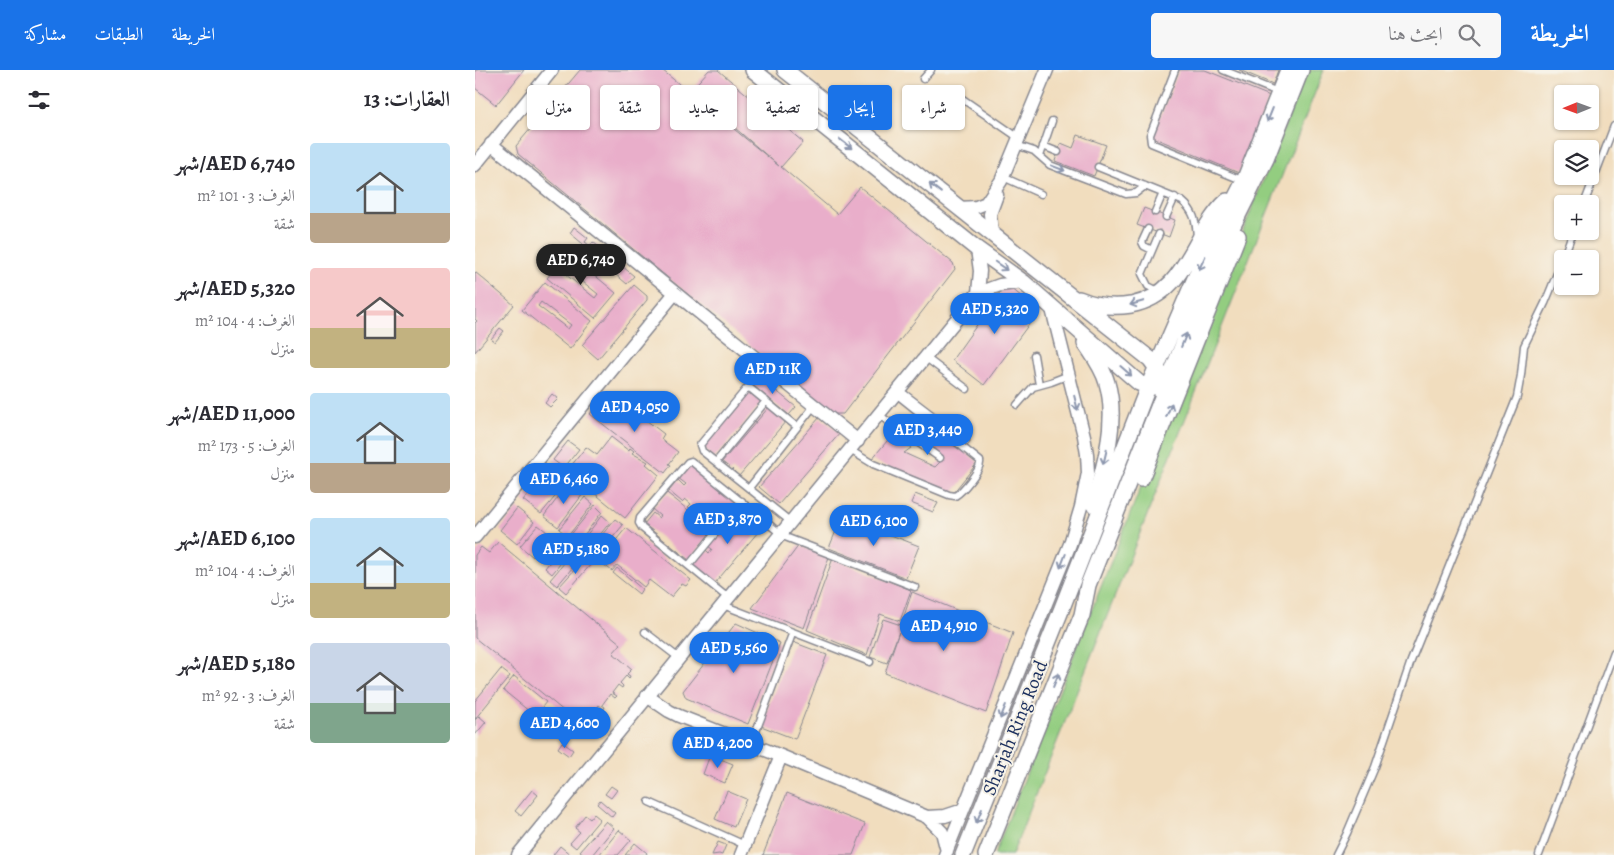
<!DOCTYPE html>
<html lang="ar">
<meta charset="utf-8">
<style>
:root{--surface:#fff;--page:#f7f7f7;--text:#2b2b33;--muted:#7c7c81;--accent:#1a73e8}
body{margin:0;font-family:Alegreya,Amiri,serif;background:var(--page);color:var(--text);direction:rtl;height:100vh;display:flex;flex-direction:column;font-size:19px;white-space:nowrap}
*{box-sizing:border-box;margin:0}
p{font-size:16px;color:var(--muted)}
.icon{flex:none;width:28px;height:28px;fill:none;stroke:currentColor;stroke-width:2;stroke-linecap:round;stroke-linejoin:round}
.map{position:relative;flex:1;overflow:hidden;direction:ltr}
.details{display:flex;flex-direction:column;background:var(--surface);width:475px}
.details>*{flex:none}
.guide{position:absolute;left:15px;top:15px;width:475px;height:45px;direction:rtl;display:flex;gap:10px}
.needle{width:32px;rotate:269deg}
.buttons{position:absolute;left:1079px;top:15px;display:grid;gap:10px}
.buttons a{display:grid;place-items:center;width:45px;height:45px;border-radius:5px;background:var(--surface);box-shadow:0 1px 4px #0004;font-size:25px}
.price{position:absolute;translate:-50% -42px;padding:0 11px;border-radius:18px;background:var(--accent);color:#fff;font-size:16px;line-height:32px;filter:drop-shadow(0 1px 2px #0008)}
.price::after{content:'';position:absolute;left:50%;top:30px;width:15px;height:11px;margin-left:-8px;background:inherit;clip-path:polygon(0 0,100% 0,50% 100%)}
.price.active{background:#222;color:#fff}
ul{padding:0;list-style:none}
li{display:flex;align-items:center;gap:15px;height:125px;padding:0 25px}
li span{display:grid;place-items:center;flex:none;width:140px;height:100px;border-radius:5px;color:#555}
li>.icon{margin-inline-start:auto}
span .icon{width:60px;height:60px;fill:#fffc;stroke-width:1}
li b{font-size:21px}
h2{display:flex;justify-content:space-between;align-items:center;height:60px;padding:0 25px;font-size:21px}
.tag{padding:0 18px;border-radius:5px;background:var(--surface);box-shadow:0 1px 4px #0004;font-size:18px;line-height:45px}
.tag.active{background:var(--accent);color:#fff}
header{display:flex;align-items:center;gap:30px;box-sizing:border-box;height:70px;padding:0 25px;background:var(--accent);color:#fff}
header strong{font-size:24px}
nav{display:flex;gap:28px;margin-inline-start:auto;font-size:18px}
.search{width:350px;height:45px;background:var(--page);display:flex;align-items:center;gap:12px;box-sizing:border-box;padding:0 18px;border-radius:5px;color:var(--muted);font-size:19px}
main{display:flex;flex:1;min-height:0}
.map>svg:first-child{display:block}
</style>
<header>
<strong>الخريطة</strong>
<div class="search"><svg class="icon" aria-label="search" viewBox="0 0 24 24"><circle cx="10" cy="10" r="6"/><path d="M15 15l6 6"/></svg>ابحث هنا</div>
<nav><a>الخريطة</a><a>الطبقات</a><a>مشاركة</a></nav>
</header>
<main>
<div class="map">
<svg width="1139" height="785" viewBox="0 0 1139 785">
<rect width="100%" height="100%" fill="#f7f3e8"/>
<filter id="ink" filterUnits="userSpaceOnUse"><feTurbulence type="fractalNoise" baseFrequency=".02" numOctaves="2"/><feDisplacementMap in="SourceGraphic" scale="10" xChannelSelector="R" yChannelSelector="G"/><feConvolveMatrix kernelMatrix="1 2 1 2 8 2 1 2 1" color-interpolation-filters="sRGB"/></filter>
<filter id="wash" filterUnits="userSpaceOnUse"><feTurbulence type="fractalNoise" baseFrequency=".0096" numOctaves="4" result="noise"/><feDisplacementMap in="SourceGraphic" scale="20" xChannelSelector="R" yChannelSelector="G"/><feGaussianBlur stdDeviation="1.12" result="paint"/><feColorMatrix in="noise" values="0 0 0 0 0 0 0 0 0 0 0 0 0 0 0 0 0 1.4 0 .05"/><feComposite in="paint" operator="in"/></filter>
<g filter="url(#wash)">
<rect width="100%" height="100%" fill="#f1ddbe"/>
<path fill="#93cd80" stroke="#577e6f" d="M 832,0 L 849,0 L 537,785 L 519,785 Z"/>
<g id="blocks">
<path fill="#e9aeca" fill-rule="evenodd" d="M 0,0 L 49,0 L 21,35 L 0,18 Z
M 105,0 L 187,0 L 304,96 L 216,20 L 234,0 L 243,0 L 328,72 L 306,97 L 362,144 L 385,117 L 478,193 L 480,199 L 368,344 L 358,344 L 43,84 L 41,76 Z
M 704,0 L 730,0 L 795,26 L 764,103 L 677,67 Z
M 764,0 L 803,0 L 798,14 Z
M 603,65 L 631,75 L 619,106 L 580,91 L 586,73 L 598,78 Z
M 669,138 L 700,150 L 694,167 L 662,155 Z
M 99,157 L 113,168 L 110,172 L 114,175 L 109,181 L 105,178 L 108,174 L 95,163 Z
M 118,172 L 159,206 L 152,214 L 112,180 Z
M 93,183 L 141,223 L 120,248 L 72,208 ZM 93,200 L 123,224 L 120,228 L 90,204 Z
M 0,202 L 39,235 L 0,282 L 0,253 L 2,251 L 0,249 Z
M 70,212 L 117,251 L 95,279 L 47,240 ZM 66,232 L 96,255 L 93,259 L 63,236 Z
M 531,214 L 557,235 L 560,246 L 509,315 L 477,290 Z
M 159,215 L 172,226 L 172,230 L 123,289 L 107,275 Z
M 25,258 L 29,261 L 20,272 L 16,269 Z
M 282,305 L 321,337 L 314,345 L 275,313 Z
M 271,321 L 276,325 L 278,323 L 288,331 L 239,389 L 226,375 Z
M 77,324 L 83,329 L 75,337 L 70,333 Z
M 131,324 L 165,350 L 167,347 L 189,364 L 186,369 L 203,382 L 194,394 L 196,395 L 190,403 L 115,344 Z
M 294,337 L 311,351 L 264,406 L 257,399 L 255,402 L 246,393 Z
M 441,341 L 503,392 L 478,423 L 396,390 L 418,364 L 436,378 L 429,383 L 460,397 L 469,388 L 436,361 L 434,364 L 427,357 Z
M 345,347 L 365,363 L 304,434 L 284,417 Z
M 136,367 L 154,381 L 155,378 L 159,381 L 157,383 L 173,392 L 171,394 L 184,405 L 150,448 L 92,401 L 111,377 L 122,385 Z
M 93,371 L 104,379 L 89,398 L 78,390 Z
M 216,395 L 263,431 L 240,459 L 213,437 L 216,434 L 210,429 L 207,432 L 194,421 L 203,410 L 209,416 L 211,414 L 203,408 Z
M 74,398 L 92,412 L 66,444 L 48,430 Z
M 94,413 L 108,424 L 83,457 L 69,446 Z
M 192,423 L 238,460 L 214,490 L 169,454 L 178,443 L 184,448 L 185,446 L 177,439 Z
M 440,424 L 463,433 L 458,442 L 436,433 Z
M 110,427 L 118,434 L 93,466 L 84,459 Z
M 120,435 L 127,442 L 102,474 L 94,467 Z
M 266,436 L 289,455 L 240,513 L 217,495 L 230,479 L 234,483 L 237,479 L 233,476 L 248,458 L 250,460 L 253,458 L 250,455 Z
M 42,438 L 59,452 L 42,474 L 25,460 Z
M 127,445 L 135,452 L 112,481 L 104,475 Z
M 367,446 L 444,476 L 431,508 L 354,478 Z
M 140,449 L 148,455 L 121,488 L 113,482 Z
M 63,455 L 76,465 L 58,487 L 45,476 Z
M 151,458 L 216,510 L 211,516 L 207,514 L 196,527 L 174,510 L 169,517 L 142,495 L 137,501 L 124,491 Z
M 23,472 L 146,574 L 138,583 L 157,599 L 152,604 L 155,606 L 154,609 L 151,606 L 145,613 L 148,616 L 147,618 L 143,615 L 137,623 L 142,626 L 140,628 L 135,624 L 127,635 L 130,637 L 129,639 L 124,635 L 107,656 L 0,568 L 0,485 L 6,477 L 14,483 Z
M 324,475 L 354,487 L 329,558 L 277,538 Z
M 87,477 L 94,483 L 77,504 L 70,498 Z
M 101,479 L 108,485 L 82,516 L 75,510 Z
M 111,487 L 117,493 L 91,523 L 84,517 Z
M 358,488 L 436,520 L 425,551 L 405,544 L 392,585 L 332,560 Z
M 142,498 L 167,519 L 164,524 L 138,503 Z
M 437,522 L 538,563 L 511,643 L 410,603 L 424,562 L 412,593 L 395,587 L 408,549 L 426,555 Z
M 261,553 L 305,573 L 273,654 L 211,628 L 208,621 Z
M 318,572 L 352,585 L 320,669 L 286,656 Z
M 26,599 L 35,606 L 0,649 L 0,631 Z
M 39,606 L 71,632 L 60,646 L 28,620 Z
M 4,646 L 11,652 L 0,665 L 0,650 Z
M 87,672 L 98,680 L 94,686 L 83,678 Z
M 235,685 L 258,694 L 250,713 L 228,704 Z
M 136,716 L 142,720 L 136,728 L 130,724 Z
M 57,720 L 63,725 L 46,746 L 40,741 Z
M 252,721 L 271,729 L 259,757 L 240,749 Z
M 312,723 L 390,754 L 378,785 L 288,785 Z
M 125,730 L 140,743 L 137,747 L 122,734 Z
M 119,744 L 125,749 L 101,778 L 95,773 L 105,762 L 100,758 L 110,745 L 115,749 Z
M 131,751 L 139,758 L 117,785 L 110,785 L 105,781 Z
M 144,760 L 156,770 L 143,785 L 124,785 Z
M 243,772 L 251,775 L 247,785 L 244,784 L 237,785 Z
M 160,773 L 172,783 L 171,785 L 150,785 Z
M 85,776 L 96,785 L 78,785 Z"/>
</g>
</g>
<g filter="url(#ink)">
<use href="#blocks" fill-opacity="0" stroke="#86868e" stroke-width="1"/>
<g fill="none" stroke-linecap="round" stroke-linejoin="round">
<defs>
<path id="service" d="M 700,0 L 675,65 L 676,73 L 769,111
M 748,0 L 803,22
M 448,9 L 456,0
M 479,23 L 544,68
M 541,75 L 559,81 L 575,95 L 651,124 L 661,123 L 670,116
M 568,76 L 583,82
M 565,86 L 577,51
M 623,97 L 707,131 C 719,141 721,151 722,167
M 528,107 L 566,124
M 1109,134 L 1139,56
M 680,142 L 688,123
M 691,147 L 700,127
M 673,159 L 667,172 L 669,176 L 677,180
M 1088,189 L 1098,161
M 683,221 L 673,216 L 667,204 L 684,164
M 559,285 L 564,315
M 450,287 L 492,319
M 424,320 L 491,371
M 542,335 L 558,317 L 576,312 L 594,305
M 404,345 L 465,388
M 375,380 L 398,394 L 474,425 L 480,426 C 487,422 507,399 505,391 L 421,324
M 241,392 L 291,331
M 274,418 L 339,336
M 316,452 L 227,381 L 225,375 L 272,318 L 276,319 L 322,357
M 305,465 L 440,517
M 214,495 L 267,431
M 253,528 L 167,458 L 164,453 L 165,448 L 213,392 L 216,391 L 306,464
M 248,535 L 395,592
M 170,562 L 204,588
M 276,675 L 316,567
M 174,732 L 270,775
M 861,785 L 872,763 L 900,697 L 936,591 L 1042,327 L 1046,305 L 1049,276 L 1070,233 L 1088,189
M 1064,785 L 1139,582"/>
<path id="minor" d="M 16,74 L 383,371
M 0,95 L 77,0
M 485,138 L 501,137 L 511,133 L 526,111 L 572,0
M 517,163 L 515,144 L 522,125
M 502,179 L 505,201 L 503,223
M 0,467 L 200,223
M 172,626 L 194,641 L 204,646 L 306,686 L 452,747 L 467,762 L 472,781
M 452,747 L 470,746 L 488,740
M 43,785 L 503,223 L 525,215 L 548,212
M 266,785 L 306,686
M 470,785 L 595,474 L 606,437 L 613,403 L 612,384 L 609,366 L 576,235"/>
<path id="tertiary" d="M 278,0 L 502,179 L 548,212 L 664,313 L 673,317 L 682,317
M 310,0 L 675,289 L 685,303
M 604,229 C 621,236 638,238 656,235 C 713,224 716,164 752,131
M 610,273 C 618,285 628,298 632,313 C 643,350 630,397 618,434
M 666,409 L 763,166
M 488,785 L 587,538 L 673,317 L 724,199 L 769,111 L 813,0
M 511,785 L 607,545 L 613,515 L 742,188 L 791,89 L 826,0"/>
</defs>
<use href="#service" stroke="#86868e" stroke-width="9"/>
<use href="#minor" stroke="#86868e" stroke-width="15"/>
<use href="#tertiary" stroke="#86868e" stroke-width="18"/>
<use href="#service" stroke="#fff" stroke-width="6"/>
<use href="#minor" stroke="#fff" stroke-width="12"/>
<use href="#tertiary" stroke="#fff" stroke-width="15"/>
</g>
<defs><path id="oneway-shaft" d="M-6 0H5M1.5-3L5.5 0L1.5 3" fill="none" stroke-width="1.6" stroke-linecap="round" stroke-linejoin="round" transform="scale(1.25)"/></defs>
<g stroke="#8d97ae">
<use href="#oneway-shaft" transform="translate(795 45) rotate(112)"/>
<use href="#oneway-shaft" transform="translate(371 74) rotate(38)"/>
<use href="#oneway-shaft" transform="translate(583 98) rotate(21)"/>
<use href="#oneway-shaft" transform="translate(460 118) rotate(-142)"/>
<use href="#oneway-shaft" transform="translate(727 193) rotate(116)"/>
<use href="#oneway-shaft" transform="translate(526 196) rotate(35)"/>
<use href="#oneway-shaft" transform="translate(662 233) rotate(164)"/>
<use href="#oneway-shaft" transform="translate(709 270) rotate(-68)"/>
<use href="#oneway-shaft" transform="translate(651 301) rotate(41)"/>
<use href="#oneway-shaft" transform="translate(601 333) rotate(76)"/>
<use href="#oneway-shaft" transform="translate(694 340) rotate(-68)"/>
<use href="#oneway-shaft" transform="translate(630 387) rotate(103)"/>
<use href="#oneway-shaft" transform="translate(588 491) rotate(111)"/>
<use href="#oneway-shaft" transform="translate(581 610) rotate(-68)"/>
<use href="#oneway-shaft" transform="translate(528 642) rotate(112)"/>
<use href="#oneway-shaft" transform="translate(504 746) rotate(112)"/>
</g>
</g>
<g text-anchor="middle" dominant-baseline="central" stroke-width="4" stroke-linejoin="round" paint-order="stroke">
<g font-size="19" fill="#1b2f5e" stroke="#f7f3e8">
<text transform="translate(540 658) rotate(-68)">Sharjah Ring Road</text>
</g>
</g>
</svg>
<div class="buttons">
<a><svg class="needle" viewBox="-14 -14 28 28"><path d="M0-13l5 13h-10z" fill="#e53935"/><path d="M0 13l5-13h-10z" fill="#7c7c81"/></svg></a>
<a><svg class="icon" aria-label="layers" viewBox="0 0 24 24"><path d="M12 4l9 5-9 5-9-5zM3 14l9 5 9-5"/></svg></a>
<a>+</a>
<a>−</a>
</div>
<b class="price active" style="left:106px;top:216px">AED 6,740</b>
<b class="price" style="left:520px;top:265px">AED 5,320</b>
<b class="price" style="left:298px;top:325px">AED 11K</b>
<b class="price" style="left:160px;top:363px">AED 4,050</b>
<b class="price" style="left:453px;top:386px">AED 3,440</b>
<b class="price" style="left:89px;top:435px">AED 6,460</b>
<b class="price" style="left:253px;top:475px">AED 3,870</b>
<b class="price" style="left:399px;top:477px">AED 6,100</b>
<b class="price" style="left:101px;top:505px">AED 5,180</b>
<b class="price" style="left:469px;top:582px">AED 4,910</b>
<b class="price" style="left:259px;top:604px">AED 5,560</b>
<b class="price" style="left:90px;top:679px">AED 4,600</b>
<b class="price" style="left:243px;top:699px">AED 4,200</b>
<div class="guide">
<a class="tag">شراء</a>
<a class="tag active">إيجار</a>
<a class="tag">تصفية</a>
<a class="tag">جديد</a>
<a class="tag">شقة</a>
<a class="tag">منزل</a>
</div>
</div>
<section class="details">
<h2>العقارات: 13<svg class="icon" aria-label="filters" viewBox="0 0 24 24"><path d="M4 7h16M4 17h16"/><circle cx="9" cy="7" r="2"/><circle cx="15" cy="17" r="2"/></svg></h2>
<ul>
<li><span style="background:linear-gradient(#bfe0f5 70%,#b9a48a 0)"><svg class="icon" aria-label="home" viewBox="0 0 24 24"><path d="M3 11l9-7 9 7M6 9v11h12V9"/></svg></span><div><b>AED 6,740/شهر</b><p>الغرف: 3 · 101 m²</p><p>شقة</p></div></li>
<li><span style="background:linear-gradient(#f6c9c9 60%,#c2b280 0)"><svg class="icon" aria-label="home" viewBox="0 0 24 24"><path d="M3 11l9-7 9 7M6 9v11h12V9"/></svg></span><div><b>AED 5,320/شهر</b><p>الغرف: 4 · 104 m²</p><p>منزل</p></div></li>
<li><span style="background:linear-gradient(#bfe0f5 70%,#b9a48a 0)"><svg class="icon" aria-label="home" viewBox="0 0 24 24"><path d="M3 11l9-7 9 7M6 9v11h12V9"/></svg></span><div><b>AED 11,000/شهر</b><p>الغرف: 5 · 173 m²</p><p>منزل</p></div></li>
<li><span style="background:linear-gradient(#bfe0f5 65%,#c2b280 0)"><svg class="icon" aria-label="home" viewBox="0 0 24 24"><path d="M3 11l9-7 9 7M6 9v11h12V9"/></svg></span><div><b>AED 6,100/شهر</b><p>الغرف: 4 · 104 m²</p><p>منزل</p></div></li>
<li><span style="background:linear-gradient(#c9d6e8 60%,#7fa58c 0)"><svg class="icon" aria-label="home" viewBox="0 0 24 24"><path d="M3 11l9-7 9 7M6 9v11h12V9"/></svg></span><div><b>AED 5,180/شهر</b><p>الغرف: 3 · 92 m²</p><p>شقة</p></div></li>
</ul>
</section>
</main>
